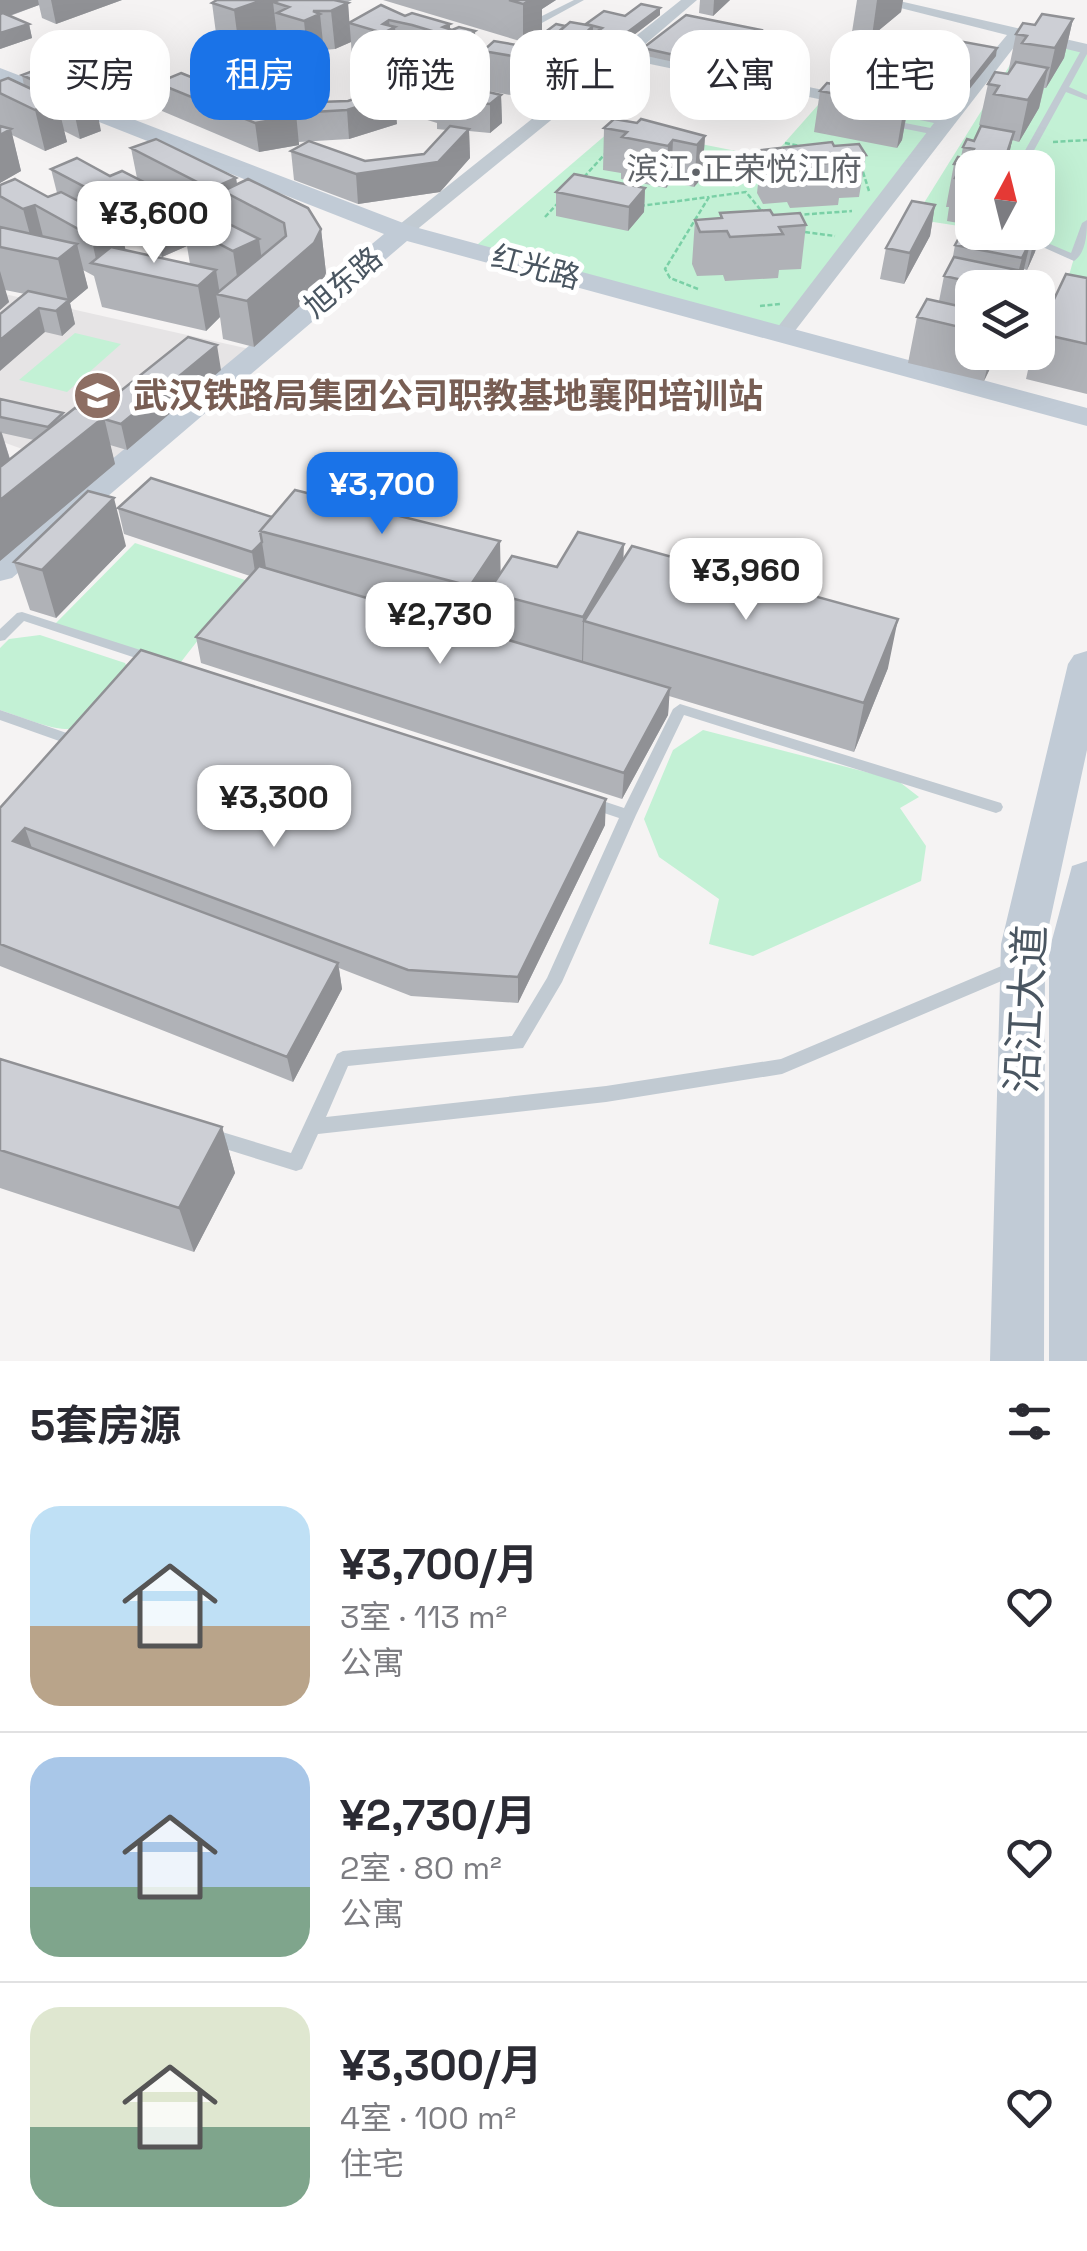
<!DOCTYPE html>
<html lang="zh">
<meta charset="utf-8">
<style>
:root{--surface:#fff;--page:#f2f2f3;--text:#2b2b33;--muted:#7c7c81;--line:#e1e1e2;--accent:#1a73e8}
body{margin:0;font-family:"Space Grotesk","Noto Sans SC",sans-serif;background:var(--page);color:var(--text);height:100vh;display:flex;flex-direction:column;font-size:38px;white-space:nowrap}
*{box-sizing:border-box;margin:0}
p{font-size:32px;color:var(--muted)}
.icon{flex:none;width:55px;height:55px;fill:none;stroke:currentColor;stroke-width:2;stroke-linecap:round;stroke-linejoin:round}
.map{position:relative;height:1361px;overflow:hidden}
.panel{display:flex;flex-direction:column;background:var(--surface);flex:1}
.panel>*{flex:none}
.banner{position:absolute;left:30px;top:30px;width:1028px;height:90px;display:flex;gap:20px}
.needle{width:65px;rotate:7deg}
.tools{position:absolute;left:955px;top:150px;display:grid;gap:20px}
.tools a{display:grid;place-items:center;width:100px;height:100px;border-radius:20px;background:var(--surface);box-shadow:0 10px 40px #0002;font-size:50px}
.price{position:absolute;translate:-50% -85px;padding:0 22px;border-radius:20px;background:#fff;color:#222;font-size:32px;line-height:65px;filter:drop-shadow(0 2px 5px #0008)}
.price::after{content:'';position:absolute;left:50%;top:60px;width:30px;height:22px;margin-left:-15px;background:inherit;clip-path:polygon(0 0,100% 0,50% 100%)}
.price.current{background:var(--accent);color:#fff}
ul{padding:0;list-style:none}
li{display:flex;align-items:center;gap:30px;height:250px;padding:0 30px}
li+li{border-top:2px solid var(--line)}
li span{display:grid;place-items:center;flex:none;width:280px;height:200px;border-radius:30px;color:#555}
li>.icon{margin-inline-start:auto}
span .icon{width:120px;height:120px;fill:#fffc;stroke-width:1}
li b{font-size:42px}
h2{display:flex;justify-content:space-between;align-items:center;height:120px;padding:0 30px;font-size:42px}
.pill{padding:0 35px;border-radius:30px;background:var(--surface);box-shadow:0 10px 40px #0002;font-size:35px;line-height:90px}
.pill.current{background:var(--accent);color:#fff}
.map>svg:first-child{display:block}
</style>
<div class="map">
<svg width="1087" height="1361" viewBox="0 0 1087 1361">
<rect width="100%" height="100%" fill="#f5f3f3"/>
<path fill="#e6e4e5" d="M 0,293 L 254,350 L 113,460 L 64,464 L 0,441 Z"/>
<path fill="#c3f1d5" d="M 1028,36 L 1087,49 L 1087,306 L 1067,282 L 1074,258 L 1024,237 L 1038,232 L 1038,168 L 972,168 L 972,228 L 914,219 Z
M 826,96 L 945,120 L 784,332 L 471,250 L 615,127 L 771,158 Z
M 75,333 L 121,344 L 67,392 L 19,380 Z
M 135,543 L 245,580 L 177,667 L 53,626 Z
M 40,635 L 125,663 L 135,683 C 79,744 73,735 0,710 L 0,648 L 9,639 Z
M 703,730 L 897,780 L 919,797 L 900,808 L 926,846 L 921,881 L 753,956 L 709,944 L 719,899 L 659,857 L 644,819 L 673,750 Z"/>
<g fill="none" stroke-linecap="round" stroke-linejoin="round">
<path stroke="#7ad0a6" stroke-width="2.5" stroke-dasharray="5 2.5" stroke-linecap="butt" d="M 1053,142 L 1087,140
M 785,143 L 804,147
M 863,172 L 869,191
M 584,177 L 605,154
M 640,206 L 709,197
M 797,215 L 852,211
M 545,217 L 557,204
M 805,232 L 835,236
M 698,289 L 670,278 L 665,269 L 709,197 L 746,192 L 764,214
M 760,306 L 780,304"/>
<path fill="#c1cad2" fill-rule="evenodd" d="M 574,0 L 584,0 L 540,24 L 521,19 L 525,17 L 536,19 Z
M 1083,47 L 1087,47 L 1087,54 L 1069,87 L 1087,95 L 1087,100 L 1066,92 L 1027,163 L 1031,168 L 1021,168 L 1018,163 Z
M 889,120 L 936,129 L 940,132 L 936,135 L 886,125 L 886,121 Z
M 1087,220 C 1087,234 1086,253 1074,261 L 1009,232 L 1022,232 L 1071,253 L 1082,223 Z
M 22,612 L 159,656 L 161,659 L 154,664 L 24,621 L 5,640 L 0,641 L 0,629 L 17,613 Z
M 680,704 L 1001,803 L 1003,807 L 1001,811 L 996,813 L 684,715 L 636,815 L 562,982 L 523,1048 L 348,1066 L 326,1117 L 606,1086 L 781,1059 L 1011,962 L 1017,960 L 1023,962 L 1025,967 L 1023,972 L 782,1074 L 606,1102 L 318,1134 L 302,1169 L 296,1171 L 203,1142 L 200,1136 L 203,1130 L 209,1128 L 291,1153 L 337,1054 L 343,1051 L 512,1036 L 547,978 L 619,818 L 583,806 L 581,802 L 583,798 L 588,796 L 624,808 L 673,709 Z
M 0,710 L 84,739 L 86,743 L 84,747 L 79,748 L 0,720 Z"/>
<path fill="#c1cad2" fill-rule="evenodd" d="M 681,0 L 697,0 L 636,52 L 941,114 L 1007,35 L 869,0 L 895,0 L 1087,44 L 1087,54 L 1021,38 L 791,336 L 777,336 L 774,332 L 934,123 L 626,59 L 409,236 L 395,236 L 395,228 Z"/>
<path fill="#c1cbd6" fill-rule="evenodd" d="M 0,68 L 411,226 L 1087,408 L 1087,426 L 407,241 L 12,578 L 0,581 L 0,552 L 384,234 L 0,83 Z
M 1087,651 L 1087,750 L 1045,944 L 1044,1361 L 990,1361 L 1001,944 L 1068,664 L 1074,655 Z
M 1087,861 L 1087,1361 L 1049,1361 L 1049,951 L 1072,866 Z"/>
</g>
<path fill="#b0b2b7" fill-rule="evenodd" d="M 0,0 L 122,0 L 56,24 L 42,18 L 39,5 L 10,16 L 29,24 L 32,38 L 0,49 Z
M 217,0 L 352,0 L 346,3 L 348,3 L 349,22 L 405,16 L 452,30 L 459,27 L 477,70 L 462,78 L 449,74 L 442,80 L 480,86 L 480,90 L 501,95 L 502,123 L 490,133 L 469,131 L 470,158 L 440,192 L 358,204 L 294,180 L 291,151 L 365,161 L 424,154 L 447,130 L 437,129 L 437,123 L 421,118 L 420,89 L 428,83 L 409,77 L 408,63 L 397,60 L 398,66 L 386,72 L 352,61 L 351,42 L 335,49 L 324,50 L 324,52 L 308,60 L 282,51 L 281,41 L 278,41 L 277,35 L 241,48 L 297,70 L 320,69 L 324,102 L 397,124 L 349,139 L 299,142 L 299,145 L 259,152 L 162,111 L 157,83 L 218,88 L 213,52 L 231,46 L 217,41 L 212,3 Z
M 383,0 L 556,0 L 542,9 L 542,33 L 523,42 Z
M 700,0 L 730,0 L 713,16 L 699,13 Z
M 857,0 L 903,0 L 901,12 L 872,36 L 852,32 Z
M 660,8 L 660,15 L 609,54 L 593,50 L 592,65 L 553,103 L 484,90 L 483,51 L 539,49 L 549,41 L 544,40 L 544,33 L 565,26 L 586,25 Z
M 1073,19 L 1064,58 L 1046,88 L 1044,88 L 1039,108 L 1019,142 L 1012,140 L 1006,168 L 972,168 L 972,232 L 1038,232 L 1038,207 L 1046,209 L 1035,252 L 1027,270 L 1024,269 L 1019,288 L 972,288 L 972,352 L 998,352 L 984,381 L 908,363 L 917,317 L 939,301 L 944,276 L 952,262 L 955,245 L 970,228 L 970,225 L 947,221 L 949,207 L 946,207 L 954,164 L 961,157 L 963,147 L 974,141 L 987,127 L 979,125 L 988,84 L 1009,73 L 1008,73 L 1016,34 L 1035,25 Z
M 761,30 L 760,37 L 719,72 L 642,55 L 643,48 Z
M 996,56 L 951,112 L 909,103 L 902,140 L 897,148 L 814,132 L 820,91 L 859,89 L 860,86 Z
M 43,67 L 101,131 L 80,139 L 64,131 L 67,142 L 45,151 L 12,135 L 21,171 L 0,183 L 0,81 L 24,86 L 22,75 Z
M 604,128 L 705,136 L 702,178 L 694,187 L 671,182 L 666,188 L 621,179 L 621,173 L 603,170 Z
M 834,146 L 866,155 L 859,197 L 839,198 L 838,205 L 790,208 L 787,202 L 763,204 L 757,193 L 762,150 Z
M 131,148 L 236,178 L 237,184 L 321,229 L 326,273 L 320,288 L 254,347 L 223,339 L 220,317 L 206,331 L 102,307 L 94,276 L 83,270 L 88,288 L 70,303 L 75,324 L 62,336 L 45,332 L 25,294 L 5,290 L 9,302 L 0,310 L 0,185 L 48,197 L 57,193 L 51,169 L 137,178 ZM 184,214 L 194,220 L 185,224 ZM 122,235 L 162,257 L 187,246 L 190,264 L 125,250 Z
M 645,188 L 644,212 L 628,231 L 556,216 L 556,192 Z
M 935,205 L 930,236 L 904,284 L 880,279 L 886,248 Z
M 720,213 L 773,215 L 806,225 L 801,269 L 779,270 L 778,278 L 725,281 L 723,275 L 697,276 L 692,264 L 695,220 L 720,218 Z
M 1087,278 L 1087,394 L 1026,379 L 1032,352 L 1038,352 L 1038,332 Z
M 221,370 L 127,450 L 110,445 L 115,464 L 0,561 L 0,399 L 63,413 L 64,417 L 93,413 ZM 2,433 L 34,440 L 10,459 Z
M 118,508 L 272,517 L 501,573 L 624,559 L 888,668 L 854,752 L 669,696 L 668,715 L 622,799 L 201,663 L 196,637 L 250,576 L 124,534 ZM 489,609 L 490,635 L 475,630 Z
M 126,546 L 56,618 L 30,610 L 14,562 Z
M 0,808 L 605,825 L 518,1003 L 411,996 L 339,968 L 342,989 L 293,1082 L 0,966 Z
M 0,1059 L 222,1127 L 235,1173 L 194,1252 L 0,1188 Z"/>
<path fill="#909195" d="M 0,0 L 38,0 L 39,5 L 0,19 Z
M 51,0 L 122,0 L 56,24 Z
M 263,0 L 276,0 L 276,3 L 273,2 L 277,35 L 239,48 L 234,10 Z
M 531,0 L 556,0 L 542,9 L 542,33 L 523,42 L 523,4 Z
M 714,0 L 730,0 L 713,16 Z
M 877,0 L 903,0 L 901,12 L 872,36 Z
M 348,3 L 351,42 L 335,49 L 331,11 Z
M 660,8 L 660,15 L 609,54 L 609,46 Z
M 320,14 L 324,52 L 308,60 L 304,21 Z
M 1073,19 L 1064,58 L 1046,88 L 1055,48 Z
M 389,20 L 390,29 L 395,27 L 398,66 L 386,72 L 383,24 Z
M 29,24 L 32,38 L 0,49 L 0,33 Z
M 450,24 L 450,36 L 447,35 L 449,74 L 436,86 L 434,46 L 443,27 Z
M 593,26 L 592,65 L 553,103 L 553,63 Z
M 761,30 L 760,37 L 719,72 L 719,65 Z
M 475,31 L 477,70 L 462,78 L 461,39 Z
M 997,48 L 996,56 L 951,112 L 953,104 Z
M 251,67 L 253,83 L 248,81 L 252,109 L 245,112 L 239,72 Z
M 1048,68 L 1039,108 L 1019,142 L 1028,100 Z
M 320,69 L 324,109 L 323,111 L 319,77 Z
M 297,77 L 301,112 L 296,113 L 299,145 L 259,152 L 255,123 L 272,120 L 269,89 Z
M 93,90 L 101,131 L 80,139 L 71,98 Z
M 395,95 L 397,124 L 349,139 L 347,110 Z
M 501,95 L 502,123 L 490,133 L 490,104 Z
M 909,99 L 902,140 L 897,148 L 904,107 Z
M 57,101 L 67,142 L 45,151 L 35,110 Z
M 11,129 L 21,171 L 0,183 L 0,135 Z
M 469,129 L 470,158 L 440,192 L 358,204 L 356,174 L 438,162 Z
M 1014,132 L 1006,168 L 1002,168 Z
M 705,136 L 702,178 L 694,187 L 697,145 Z
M 673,140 L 671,182 L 666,188 L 668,146 Z
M 236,178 L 239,199 L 223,191 L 228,228 L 218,232 L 211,189 Z
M 97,183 L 107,226 L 96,231 L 87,188 Z
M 645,188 L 644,212 L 628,231 L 629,207 Z
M 181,201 L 186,226 L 183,225 L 187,246 L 162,257 L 154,213 Z
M 35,205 L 46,248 L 35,253 L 23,209 Z
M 935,205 L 930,236 L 904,284 L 910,253 Z
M 1046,209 L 1035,252 L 1027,270 L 1036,232 L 1038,232 L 1038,226 Z
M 120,223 L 129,267 L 97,264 L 91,236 Z
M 321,229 L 326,273 L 320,288 L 254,347 L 247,301 Z
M 259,239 L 265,284 L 240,296 L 233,251 Z
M 1031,240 L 1020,285 L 1019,288 L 1014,288 L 1022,258 Z
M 77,244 L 88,288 L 70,303 L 75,324 L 62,336 L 56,311 L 68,301 L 58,259 Z
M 216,270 L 220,295 L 216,294 L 220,317 L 206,331 L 198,286 Z
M 0,271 L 9,302 L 0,310 Z
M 39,308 L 45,332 L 0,371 L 0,340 Z
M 217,345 L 221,370 L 127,450 L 121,424 Z
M 991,352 L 998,352 L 984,381 Z
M 104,417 L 115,464 L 0,561 L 0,500 Z
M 1,431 L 16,479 L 0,493 L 0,433 Z
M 114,498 L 126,546 L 56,618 L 42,570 Z
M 500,541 L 501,590 L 488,592 L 489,609 L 472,635 L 470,586 Z
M 262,542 L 266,568 L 256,578 L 252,552 Z
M 624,544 L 622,592 L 584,621 L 583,663 L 582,665 L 583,617 Z
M 898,619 L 888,668 L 854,752 L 864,703 Z
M 670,688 L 668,715 L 622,799 L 624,773 Z
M 606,799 L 605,825 L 518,1003 L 518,977 Z
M 25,828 L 34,854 L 13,841 Z
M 338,963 L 342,989 L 293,1082 L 287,1057 Z
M 222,1127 L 235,1173 L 194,1252 L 179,1208 Z"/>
<path fill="#cdcfd5" stroke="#909195" stroke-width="2.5" d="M 217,0 L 263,0 L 234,10 L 212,3 Z
M 279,0 L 334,0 L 348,3 L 331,11 L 313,11 L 320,14 L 304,21 L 277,13 L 289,7 L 273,2 Z
M 509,0 L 531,0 L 523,4 Z
M 641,4 L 660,8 L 609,46 L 593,43 L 593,32 L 595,33 L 602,28 L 586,24 L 604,11 L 625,16 Z
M 381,5 L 405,16 L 412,13 L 450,24 L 443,27 L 452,30 L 459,27 L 475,31 L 461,39 L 447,35 L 434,46 L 406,38 L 432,31 L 412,25 L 389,20 L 383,24 L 395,27 L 383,33 L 349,23 Z
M 3,13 L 29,24 L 0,33 L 0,14 Z
M 1042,14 L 1073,19 L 1055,48 L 1022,43 L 1027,36 L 1016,34 L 1023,23 L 1035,25 Z
M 686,15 L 761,30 L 719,65 L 643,48 Z
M 570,22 L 593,26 L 553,63 L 483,51 L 494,41 L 539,49 Z
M 556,24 L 565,26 L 555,35 L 544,33 Z
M 909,32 L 997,48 L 953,104 L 860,86 Z
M 233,45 L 297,70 L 320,69 L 319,77 L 297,77 L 269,89 L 248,81 L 268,73 L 251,67 L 239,72 L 217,63 L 228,58 L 213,52 Z
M 1016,62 L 1048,68 L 1028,100 L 994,94 L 999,86 L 988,84 L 995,72 L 1008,74 Z
M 43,67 L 93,90 L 71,98 L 22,75 Z
M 181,73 L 258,104 L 348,101 L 381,90 L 395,95 L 347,110 L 296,113 L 296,116 L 255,123 L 157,83 Z
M 8,78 L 57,101 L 35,110 L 0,93 L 0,81 Z
M 433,79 L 480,86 L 475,89 L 501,95 L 490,104 L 436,100 L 441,96 L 420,89 Z
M 827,83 L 909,99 L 904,107 L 820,91 Z
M 614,119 L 637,123 L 641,119 L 705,136 L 697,145 L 673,140 L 668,146 L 622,137 L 627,132 L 604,128 Z
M 0,126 L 11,129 L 0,135 Z
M 450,126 L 469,129 L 438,162 L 356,174 L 291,151 L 309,141 L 365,161 L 424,154 Z
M 981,126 L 1014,132 L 1002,168 L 972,168 L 972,181 L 955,178 L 962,165 L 954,164 L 958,157 L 969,159 L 974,149 L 963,147 L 967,139 L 974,141 Z
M 156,139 L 236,178 L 211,189 L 131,148 Z
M 832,142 L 834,146 L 859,144 L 866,155 L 841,156 L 844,162 L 795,165 L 792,160 L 767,161 L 762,150 Z
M 77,158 L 110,176 L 122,171 L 181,201 L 154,213 L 97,183 L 87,188 L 51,169 Z
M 574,174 L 645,188 L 629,207 L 556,192 Z
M 15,179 L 48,197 L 61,192 L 120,223 L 91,236 L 35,205 L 23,209 L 0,196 L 0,185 Z
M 248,179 L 308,208 L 321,229 L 314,243 L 247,301 L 216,294 L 286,236 L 284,223 L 223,191 Z
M 912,201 L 935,205 L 910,253 L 886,248 Z
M 1038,207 L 1046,209 L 1038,226 Z
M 770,210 L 773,215 L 800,213 L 806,225 L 779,227 L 783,234 L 730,237 L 727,231 L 700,232 L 695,220 L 722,218 L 720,213 Z
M 209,214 L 259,239 L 233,251 L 183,225 Z
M 0,227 L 77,244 L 58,259 L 0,247 Z
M 965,227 L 972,229 L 972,232 L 992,232 L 1031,240 L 1022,258 L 955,245 Z
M 111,247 L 216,270 L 198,286 L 91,263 Z
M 954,257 L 1022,271 L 1014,288 L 999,288 L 944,276 Z
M 1066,274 L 1087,278 L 1087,344 L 1038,333 Z
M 28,291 L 69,300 L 56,311 L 39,308 L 0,340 L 0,314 Z
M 927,299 L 972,309 L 972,330 L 917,317 Z
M 188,337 L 217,345 L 121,424 L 104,419 L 104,417 L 93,413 Z
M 0,399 L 63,413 L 48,427 L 0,417 Z
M 75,408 L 104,417 L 0,500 L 0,467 Z
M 151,478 L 272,517 L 260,531 L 262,542 L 252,552 L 118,508 Z
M 295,490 L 500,541 L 470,586 L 260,531 Z
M 88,491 L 114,498 L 42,570 L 14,562 Z
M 578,532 L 624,544 L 583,617 L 488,592 L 512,556 L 557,567 Z
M 632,546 L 898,619 L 864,703 L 584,621 Z
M 259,566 L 670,688 L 624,773 L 196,637 Z
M 141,650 L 606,799 L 518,977 L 408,970 L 25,828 L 13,841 L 338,963 L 287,1057 L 0,944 L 0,808 Z
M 0,1059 L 222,1127 L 179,1208 L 0,1150 Z"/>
<defs>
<symbol id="university-disc" viewBox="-11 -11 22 22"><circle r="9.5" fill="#8d6e63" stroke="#fff"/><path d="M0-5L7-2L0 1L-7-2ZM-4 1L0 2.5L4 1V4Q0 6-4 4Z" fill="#fff"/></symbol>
</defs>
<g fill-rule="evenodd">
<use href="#university-disc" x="70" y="368" width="55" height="55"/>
</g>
<g text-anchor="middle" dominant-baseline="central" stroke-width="10" stroke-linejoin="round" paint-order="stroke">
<g font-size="30" fill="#4a5661" stroke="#fff">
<text transform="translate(536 267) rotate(15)">红光路</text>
<text transform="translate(343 282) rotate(-40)">旭东路</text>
</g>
<g font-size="32" fill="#5f6368" stroke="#fff">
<text x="744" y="169">滨江•正荣悦江府</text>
</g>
<g font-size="35" font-weight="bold" fill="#785e54" stroke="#fff" text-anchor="start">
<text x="133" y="396">武汉铁路局集团公司职教基地襄阳培训站</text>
</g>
<g font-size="42" fill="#4a5661" stroke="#fff">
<text transform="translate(1026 1009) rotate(-87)">沿江大道</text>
</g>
</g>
</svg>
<div class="tools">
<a><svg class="needle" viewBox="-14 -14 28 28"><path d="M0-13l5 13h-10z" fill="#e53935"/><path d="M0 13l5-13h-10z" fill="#7c7c81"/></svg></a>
<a><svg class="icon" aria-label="layers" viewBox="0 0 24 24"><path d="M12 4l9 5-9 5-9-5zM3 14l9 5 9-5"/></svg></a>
</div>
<b class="price" style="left:154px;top:266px">¥3,600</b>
<b class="price current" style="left:382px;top:537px">¥3,700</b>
<b class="price" style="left:746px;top:623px">¥3,960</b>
<b class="price" style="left:440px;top:667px">¥2,730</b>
<b class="price" style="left:274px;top:850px">¥3,300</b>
<div class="banner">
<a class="pill">买房</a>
<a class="pill current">租房</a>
<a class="pill">筛选</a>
<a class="pill">新上</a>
<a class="pill">公寓</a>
<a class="pill">住宅</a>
</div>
</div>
<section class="panel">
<h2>5套房源<svg class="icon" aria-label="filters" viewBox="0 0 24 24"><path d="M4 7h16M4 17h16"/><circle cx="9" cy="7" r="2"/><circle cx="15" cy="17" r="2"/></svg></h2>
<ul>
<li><span style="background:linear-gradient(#bfe0f5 60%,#b9a48a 0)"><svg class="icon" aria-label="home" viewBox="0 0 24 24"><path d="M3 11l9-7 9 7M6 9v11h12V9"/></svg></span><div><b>¥3,700/月</b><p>3室 · 113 m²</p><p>公寓</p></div><svg class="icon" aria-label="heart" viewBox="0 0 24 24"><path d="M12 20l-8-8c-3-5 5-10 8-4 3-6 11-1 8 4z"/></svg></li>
<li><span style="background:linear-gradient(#a9c7e8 65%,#7fa58c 0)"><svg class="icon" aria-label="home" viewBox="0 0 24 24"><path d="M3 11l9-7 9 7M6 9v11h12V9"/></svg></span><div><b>¥2,730/月</b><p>2室 · 80 m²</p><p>公寓</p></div><svg class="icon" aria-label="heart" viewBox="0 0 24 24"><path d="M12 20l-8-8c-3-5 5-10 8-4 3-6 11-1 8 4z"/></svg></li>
<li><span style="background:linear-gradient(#dfe7d0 60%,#7fa58c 0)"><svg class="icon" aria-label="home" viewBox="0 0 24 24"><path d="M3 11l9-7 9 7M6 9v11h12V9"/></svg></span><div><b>¥3,300/月</b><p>4室 · 100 m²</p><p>住宅</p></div><svg class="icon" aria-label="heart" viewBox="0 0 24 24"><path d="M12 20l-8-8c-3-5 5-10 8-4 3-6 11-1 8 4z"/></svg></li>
</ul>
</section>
